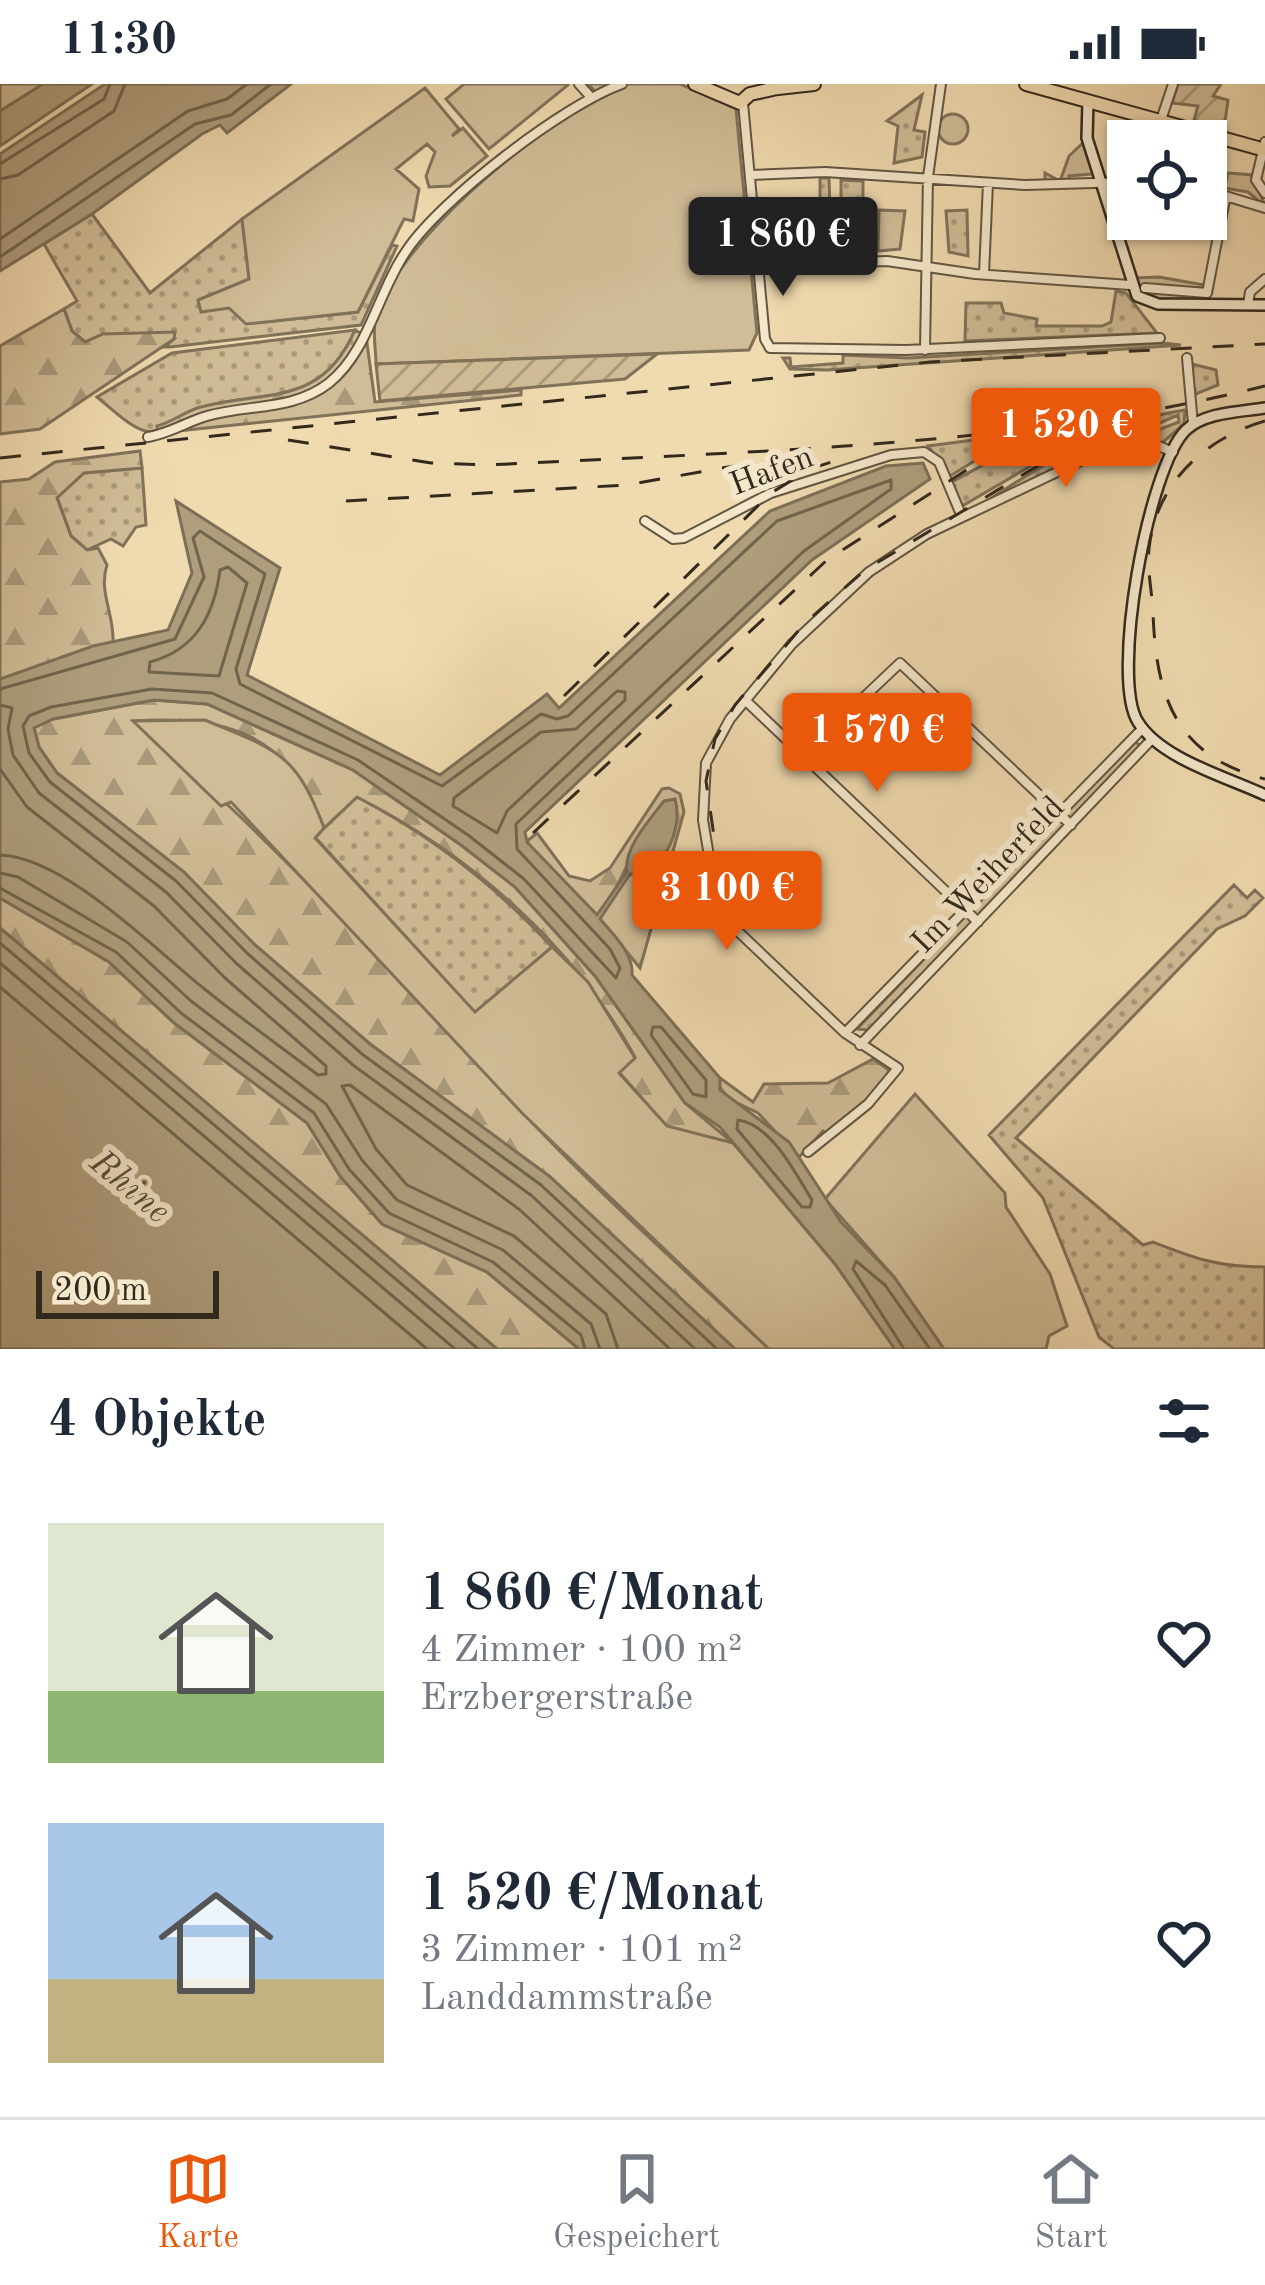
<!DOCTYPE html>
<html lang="de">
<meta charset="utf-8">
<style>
:root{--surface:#fff;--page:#f2f2f3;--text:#1f2937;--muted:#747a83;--line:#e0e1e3;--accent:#ea580c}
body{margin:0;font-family:"Old Standard TT",serif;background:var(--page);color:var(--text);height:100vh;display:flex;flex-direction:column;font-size:45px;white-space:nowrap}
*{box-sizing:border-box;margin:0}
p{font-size:39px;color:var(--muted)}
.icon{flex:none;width:66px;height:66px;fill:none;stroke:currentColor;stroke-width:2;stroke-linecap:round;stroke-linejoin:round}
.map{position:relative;height:1265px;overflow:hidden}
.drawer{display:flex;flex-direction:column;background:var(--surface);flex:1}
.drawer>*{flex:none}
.controls{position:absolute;left:1107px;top:36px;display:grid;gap:24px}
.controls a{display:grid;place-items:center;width:120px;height:120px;border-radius:0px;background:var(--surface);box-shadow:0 3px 9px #0004;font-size:60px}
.scale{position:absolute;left:36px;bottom:30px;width:183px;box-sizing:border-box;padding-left:12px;border:6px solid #32291d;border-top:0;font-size:33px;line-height:42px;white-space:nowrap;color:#32291d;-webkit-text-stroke:9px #f5e7cb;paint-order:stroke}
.price{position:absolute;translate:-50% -102px;padding:0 27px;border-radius:12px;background:var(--accent);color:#fff;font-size:39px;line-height:78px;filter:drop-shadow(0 3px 6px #0008)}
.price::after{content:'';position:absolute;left:50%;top:72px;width:36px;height:27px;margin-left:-18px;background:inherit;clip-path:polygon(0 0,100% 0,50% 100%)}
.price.active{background:#222;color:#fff}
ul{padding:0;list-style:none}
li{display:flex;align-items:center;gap:36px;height:300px;padding:0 48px}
li span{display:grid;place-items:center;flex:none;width:336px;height:240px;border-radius:0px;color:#555}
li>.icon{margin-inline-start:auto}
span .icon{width:144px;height:144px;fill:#fffc;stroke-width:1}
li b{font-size:51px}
h2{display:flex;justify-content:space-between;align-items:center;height:144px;padding:0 48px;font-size:51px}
.status{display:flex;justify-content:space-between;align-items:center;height:84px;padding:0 60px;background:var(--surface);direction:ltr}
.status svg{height:33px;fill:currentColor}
.tabs{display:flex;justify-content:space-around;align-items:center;height:168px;border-top:3px solid var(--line);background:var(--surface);font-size:33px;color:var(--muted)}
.tabs a{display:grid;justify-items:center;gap:6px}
.tabs .active{color:var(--accent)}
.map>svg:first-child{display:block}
</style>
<div class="status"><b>11:30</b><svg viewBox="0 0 49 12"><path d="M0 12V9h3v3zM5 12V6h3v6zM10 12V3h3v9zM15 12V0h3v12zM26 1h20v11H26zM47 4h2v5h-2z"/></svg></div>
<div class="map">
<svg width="1265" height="1265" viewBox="0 0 1265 1265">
<defs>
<pattern id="grass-dots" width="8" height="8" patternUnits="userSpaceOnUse" patternTransform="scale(3)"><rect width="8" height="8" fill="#d0bc96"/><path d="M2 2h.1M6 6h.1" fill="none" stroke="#a9997a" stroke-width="1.8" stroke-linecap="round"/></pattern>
<pattern id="forest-firs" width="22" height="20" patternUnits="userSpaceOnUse" patternTransform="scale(3)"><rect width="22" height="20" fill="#d0bc96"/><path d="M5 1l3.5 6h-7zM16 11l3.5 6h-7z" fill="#a9997a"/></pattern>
<pattern id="garden-furrows" width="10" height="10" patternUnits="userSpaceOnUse" patternTransform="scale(3)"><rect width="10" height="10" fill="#d0bc96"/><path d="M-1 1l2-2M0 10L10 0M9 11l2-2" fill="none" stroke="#a9997a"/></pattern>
</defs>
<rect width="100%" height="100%" fill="#f0daaf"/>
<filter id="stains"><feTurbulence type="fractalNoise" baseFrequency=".00167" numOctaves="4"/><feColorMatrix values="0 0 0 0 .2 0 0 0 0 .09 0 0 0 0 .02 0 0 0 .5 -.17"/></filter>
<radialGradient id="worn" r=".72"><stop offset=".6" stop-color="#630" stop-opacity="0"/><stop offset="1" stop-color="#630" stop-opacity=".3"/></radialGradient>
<path fill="url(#grass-dots)" stroke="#81725a" stroke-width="3" d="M 922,11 L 914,46 L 925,48 L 922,73 L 894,79 L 898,42 L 887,37 Z
M 820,94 L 829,94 L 831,159 L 841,158 L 841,96 L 863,97 L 863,158 L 873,161 L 873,169 L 820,168 Z
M 967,126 L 968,172 L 949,168 L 946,127 Z
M 92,130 L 150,209 L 242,135 L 255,239 L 358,228 L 392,161 L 397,162 L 361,241 L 170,263 L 165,263 L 174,255 L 103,250 L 85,258 L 72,247 L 64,225 L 77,217 L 44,160 Z
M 1116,207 L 1126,209 L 1157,249 L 965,257 L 966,219 L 1001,219 L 1004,229 L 1037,235 L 1036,242 L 1102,242 L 1111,238 Z
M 355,246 C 321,324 266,305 199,324 C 182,329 167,349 151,348 C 133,347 111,324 97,313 L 172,269 Z
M 1163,259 L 1181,261 L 827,286 L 790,285 L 783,274 L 790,274 L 791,283 L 843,279 L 843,271 L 908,274 Z
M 1192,280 L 1216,286 L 1218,301 L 1193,311 Z
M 1185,326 L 1184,340 L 1162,359 L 1144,351 L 1179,338 L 1178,331 L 990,415 C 1050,376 1112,337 1185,326 Z
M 1127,336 L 1060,365 L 962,422 L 952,398 L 1014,364 Z
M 1050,346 L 989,368 L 950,392 L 928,362 Z
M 142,384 L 146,441 L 136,443 L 123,462 L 111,455 L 87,466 L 71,452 L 57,413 L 84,389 Z
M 1134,656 L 1141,663 L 868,946 L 857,945 Z
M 357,713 C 432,752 494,800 552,863 L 475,929 L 315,753 Z
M 1234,801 L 1247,814 L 1255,806 L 1263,814 L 1245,832 L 1217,845 L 1016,1054 L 1143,1161 L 1153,1158 C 1194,1174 1217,1183 1265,1183 L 1265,1265 L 1114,1265 L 1099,1253 L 1043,1114 L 989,1051 Z"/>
<path fill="url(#forest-firs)" stroke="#81725a" stroke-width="3" d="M 64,225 L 72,247 L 85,258 L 103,250 L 175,248 L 174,255 L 40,345 L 0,350 L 0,262 Z
M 355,246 L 366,252 L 375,318 L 521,306 L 521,311 L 158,349 L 157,342 C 173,338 185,327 201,323 C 267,306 322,323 355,246 Z
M 140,367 L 142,384 L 84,389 L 57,414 L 71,452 L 87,466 L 98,464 L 107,481 C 98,508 115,531 113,560 L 0,595 L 0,398 L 29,395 L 55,378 Z
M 154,616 L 207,620 L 353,686 L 461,761 L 515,803 L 595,892 L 685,1019 L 733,1059 L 667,1043 L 619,988 L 635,973 C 573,861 471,771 357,713 L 324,744 C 289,651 229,631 134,637 C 275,755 393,891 519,1025 C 598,1109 685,1186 769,1265 L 735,1265 L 549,1092 L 370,960 L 255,861 L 184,788 L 57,689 L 39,663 L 34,643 L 53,635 Z
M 669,704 L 680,710 L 684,728 L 640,884 L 599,834 L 630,790 L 656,785 L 677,734 L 665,717 C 634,753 627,796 597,831 L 526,758 L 537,749 L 569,792 L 590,797 L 610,784 L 662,705 Z
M 0,814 L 109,878 L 173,938 L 307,1039 L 340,1092 L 382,1140 L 487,1188 L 579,1265 L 497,1265 L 0,844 Z
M 873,975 L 889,986 C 880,1014 849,1033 827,1050 L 823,1047 L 799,1073 L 758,1029 L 729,1015 L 718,1001 L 720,994 L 753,1018 L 764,1000 L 828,999 Z"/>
<path fill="#d0bc96" stroke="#81725a" stroke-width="3" d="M 0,0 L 51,0 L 0,27 Z
M 464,0 L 567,0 L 568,1 L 489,65 L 446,15 Z
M 588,0 L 680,0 L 736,25 L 757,249 L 749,266 L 376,280 C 376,265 372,248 376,233 C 397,159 532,47 600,13 Z
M 425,4 L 459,45 L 452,52 L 463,44 L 487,72 L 450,102 L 429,103 L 426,92 L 435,68 L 427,60 L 396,85 L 419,105 L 413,137 L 404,135 L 358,228 L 246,240 L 229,224 L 201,228 L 198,216 L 249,195 L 242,135 Z
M938 45a15 15 0 1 1 30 0a15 15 0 1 1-30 0Z
M 1083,59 L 1093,90 L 1069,92 L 1069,97 L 1045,97 L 1045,89 L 1060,97 L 1069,72 Z
M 1228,89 L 1253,91 L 1265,122 L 1248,108 L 1224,104 Z
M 879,126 L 905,127 L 900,165 L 878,167 Z
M 1159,193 L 1204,201 L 1203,215 L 1153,215 L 1132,194 Z
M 205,636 C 276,666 296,668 324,744 L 315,754 L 475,928 L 552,863 L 588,898 L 635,974 L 619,989 L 667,1042 L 733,1059 L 835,1180 L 895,1265 L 769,1265 L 522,1029 L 231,718 L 221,722 L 133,637 Z
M 915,1010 L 1005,1109 L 1006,1123 L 1050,1190 L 1067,1242 L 1049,1252 L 1046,1265 L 944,1265 L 894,1193 L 825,1115 Z"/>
<path fill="url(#garden-furrows)" stroke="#81725a" stroke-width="3" d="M 1178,0 L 1221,0 L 1213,12 L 1228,16 L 1224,45 L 1194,36 L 1198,22 L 1172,19 Z
M 657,270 L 625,295 L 380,317 L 376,280 Z"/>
<path fill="#af9e7d" stroke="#7d6f57" stroke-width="3" d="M 43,0 L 92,0 L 0,62 L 0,27 Z
M 105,0 L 291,0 L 227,49 L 220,41 L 202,50 L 92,130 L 0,187 L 0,70 Z
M 923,379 L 930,395 L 812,476 L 525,748 L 527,758 L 597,831 L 627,788 C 623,765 650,735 664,717 L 675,715 C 684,745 662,793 630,790 L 600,835 C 613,850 634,870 632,891 L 720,994 L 720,1006 L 789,1058 L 841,1138 L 894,1193 L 944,1265 L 895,1265 L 835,1180 L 720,1043 L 685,1019 L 595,892 L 515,803 L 461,761 L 353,686 L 207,620 L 154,616 L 53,635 L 34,644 L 39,663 L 57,689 L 184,788 L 255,861 L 370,960 L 549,1092 L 735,1265 L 579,1265 L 487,1188 L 382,1140 L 340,1092 L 307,1039 L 173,938 L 109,878 L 0,814 L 0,595 L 93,562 L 168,546 L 192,489 L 176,417 L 280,484 L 247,591 L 440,691 L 547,610 L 559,624 L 770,427 L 886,382 Z
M 0,843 L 0,844 L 497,1265 L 0,1265 Z"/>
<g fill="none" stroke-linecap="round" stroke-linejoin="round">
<path stroke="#70644d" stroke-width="3" d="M 0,80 L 104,15 L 110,0
M 0,95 L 18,91 L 114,27 L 125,0
M 0,155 L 188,27 L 227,15 L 247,0
M 0,173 L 195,40 L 231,31 L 271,0
M 228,483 L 247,499 L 219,592 L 149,588 L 150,578 C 195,566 214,532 220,486 Z
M 0,605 L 175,555 L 204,493 L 193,454 L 200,447 L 265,490 L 236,585 L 240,600 L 442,702 L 541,630 L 557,635 L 568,632 L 777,437 L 891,396 L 891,405 L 804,467 L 516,740 L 517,765 L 610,865 L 620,884 L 616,894 L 524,795 L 468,751 L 358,676 L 212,609 L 152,605 L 51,623 L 29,632 L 23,642 L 29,669 L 50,698 L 176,797 L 247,869 L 362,970 L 541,1101 L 717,1265
M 617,607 L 625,608 L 625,616 L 507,727 L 497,749 L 453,722 L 454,714 L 541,648 L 576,645 Z
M 0,621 L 12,624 L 8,645 L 13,671 L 39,709 L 166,808 L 237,880 L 353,981 L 532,1112 L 695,1265
M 0,685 L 27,723 L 154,822 L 225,894 L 326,982 L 326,990 L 318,991 C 281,963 243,936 207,907 C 157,868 66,773 0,771
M 0,789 L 18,793 L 127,858 L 191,917 L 326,1020 L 362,1076 L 397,1116 L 503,1166 L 591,1240 L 600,1265
M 0,804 L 116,868 L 181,929 L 314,1029 L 349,1085 L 389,1129 L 493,1178 L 581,1251 L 585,1265
M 0,859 L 478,1265
M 0,879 L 455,1265
M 0,903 L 427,1265
M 653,943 L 661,943 L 706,996 L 706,1013 L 693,1010 L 651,951 Z
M 738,1036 C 772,1041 795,1089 812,1116 L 810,1123 L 802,1123 L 737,1045 Z
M 618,1265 L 606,1230 L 514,1152 L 407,1101 L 376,1065 L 342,1002 L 350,1001 L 520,1126 L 670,1265
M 904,1265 L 853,1185 L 856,1177 L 885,1201 L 930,1265"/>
<defs>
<path id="street" d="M 579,0 L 589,11
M 743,19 L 765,255 L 770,264 L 906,266 L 1160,254
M 1161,36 L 1173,0
M 1265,58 L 1256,96 L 1265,109
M 750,91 L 825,88 L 1025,101 L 1128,98
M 1206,106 L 1265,124
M 758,181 L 887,177 L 975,190 L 1130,201
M 984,190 L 988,99
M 1145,204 L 1207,209 L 1225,116
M 1248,220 L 1250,208 L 1265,195
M 925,266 L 928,93 L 941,0
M 1187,274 L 1193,340
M 148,353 C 171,349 186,338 207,332 C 249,320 293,327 329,299 C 369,267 378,207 407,166 C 441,115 565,20 622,0
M 645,437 L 673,455 L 684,454 L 771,409 L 891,371 L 924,368 L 939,378 L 962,433
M 745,616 L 978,838
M 803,671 L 900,579 L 1071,741
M 845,949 L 1142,645
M 860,961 L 1152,655
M 808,1068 L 868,1020 L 898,984 L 845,949 L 726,836 L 715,808 L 703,736 L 706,679 L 730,635 L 792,560 L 869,488 L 927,450 L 1120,358 L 1144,356 L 1173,368"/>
<path id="secondary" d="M 1088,17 L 1087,54 L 1137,212 L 1158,220 L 1265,221
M 1265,324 C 1240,328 1205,328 1186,346 C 1148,383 1110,595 1138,638 C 1161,675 1227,693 1265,711"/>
<path id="primary" d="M 695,0 L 740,19 L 750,10 L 773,5
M 1026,0 L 1265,66
M 769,5 L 814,0"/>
</defs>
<use href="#street" stroke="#625542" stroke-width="12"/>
<use href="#secondary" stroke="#32291d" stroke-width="14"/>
<use href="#primary" stroke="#32291d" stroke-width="16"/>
<use href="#street" stroke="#f5e7cb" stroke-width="8"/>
<use href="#secondary" stroke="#f5e7cb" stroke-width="9"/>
<use href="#primary" stroke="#f0daaf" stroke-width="12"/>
<path stroke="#32291d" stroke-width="3" stroke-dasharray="21 21" stroke-linecap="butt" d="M 1265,337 C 1204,355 1156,399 1149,465 C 1147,486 1152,507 1153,529 C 1156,612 1175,672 1265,695
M 288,356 L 431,379 L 489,381 C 744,367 1017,364 1265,302
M 0,374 L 930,278 L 1265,260
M 346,417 L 626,401 L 734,382
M 564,612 L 771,409 L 810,385 L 850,372
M 533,749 L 827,476 L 982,376 L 1045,354
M 741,826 L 718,780 L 706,697 L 715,655 L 735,621 L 805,539 L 865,486 L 1059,369 L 1136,335"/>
</g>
<g text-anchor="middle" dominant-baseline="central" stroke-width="12" stroke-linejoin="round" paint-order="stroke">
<g font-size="33" fill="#32291d" stroke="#f5e7cb">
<text transform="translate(772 388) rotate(-21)">Hafen</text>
<text transform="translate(989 792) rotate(-46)">Im Weiherfeld</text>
</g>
<g font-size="36" font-style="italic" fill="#584c3a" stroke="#f5e7cb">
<text transform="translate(129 1104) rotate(40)">Rhine</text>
</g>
</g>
<rect width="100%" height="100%" filter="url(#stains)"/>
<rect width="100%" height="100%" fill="url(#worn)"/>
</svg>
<div class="controls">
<a><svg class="icon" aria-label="locate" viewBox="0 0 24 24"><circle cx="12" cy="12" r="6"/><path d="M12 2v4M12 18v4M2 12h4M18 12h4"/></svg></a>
</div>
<div class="scale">200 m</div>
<b class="price active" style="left:783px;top:215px">1 860 €</b>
<b class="price" style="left:1066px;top:406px">1 520 €</b>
<b class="price" style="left:877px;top:711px">1 570 €</b>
<b class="price" style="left:727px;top:869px">3 100 €</b>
</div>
<section class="drawer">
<h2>4 Objekte<svg class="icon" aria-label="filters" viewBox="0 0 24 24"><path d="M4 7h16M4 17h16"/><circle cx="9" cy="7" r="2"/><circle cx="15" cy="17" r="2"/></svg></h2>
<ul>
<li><span style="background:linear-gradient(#dfe7d0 70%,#8fb573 0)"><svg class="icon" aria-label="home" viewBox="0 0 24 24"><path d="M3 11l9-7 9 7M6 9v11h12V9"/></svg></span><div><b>1 860 €/Monat</b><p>4 Zimmer · 100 m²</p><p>Erzbergerstraße</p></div><svg class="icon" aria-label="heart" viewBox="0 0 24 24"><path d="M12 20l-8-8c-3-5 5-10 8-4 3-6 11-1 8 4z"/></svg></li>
<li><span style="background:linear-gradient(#a9c7e8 65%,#c2b280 0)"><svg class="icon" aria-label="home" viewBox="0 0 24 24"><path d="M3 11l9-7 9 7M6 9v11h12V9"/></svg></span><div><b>1 520 €/Monat</b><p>3 Zimmer · 101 m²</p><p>Landdammstraße</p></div><svg class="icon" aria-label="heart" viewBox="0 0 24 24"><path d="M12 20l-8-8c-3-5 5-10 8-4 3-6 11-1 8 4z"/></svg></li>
</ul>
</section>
<nav class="tabs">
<a class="active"><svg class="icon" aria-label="map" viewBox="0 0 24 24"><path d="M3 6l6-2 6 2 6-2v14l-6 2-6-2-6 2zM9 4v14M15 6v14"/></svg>Karte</a>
<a><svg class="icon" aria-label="saved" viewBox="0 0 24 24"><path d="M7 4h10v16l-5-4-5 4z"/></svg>Gespeichert</a>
<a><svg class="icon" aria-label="home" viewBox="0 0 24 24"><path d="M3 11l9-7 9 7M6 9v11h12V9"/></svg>Start</a>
</nav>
